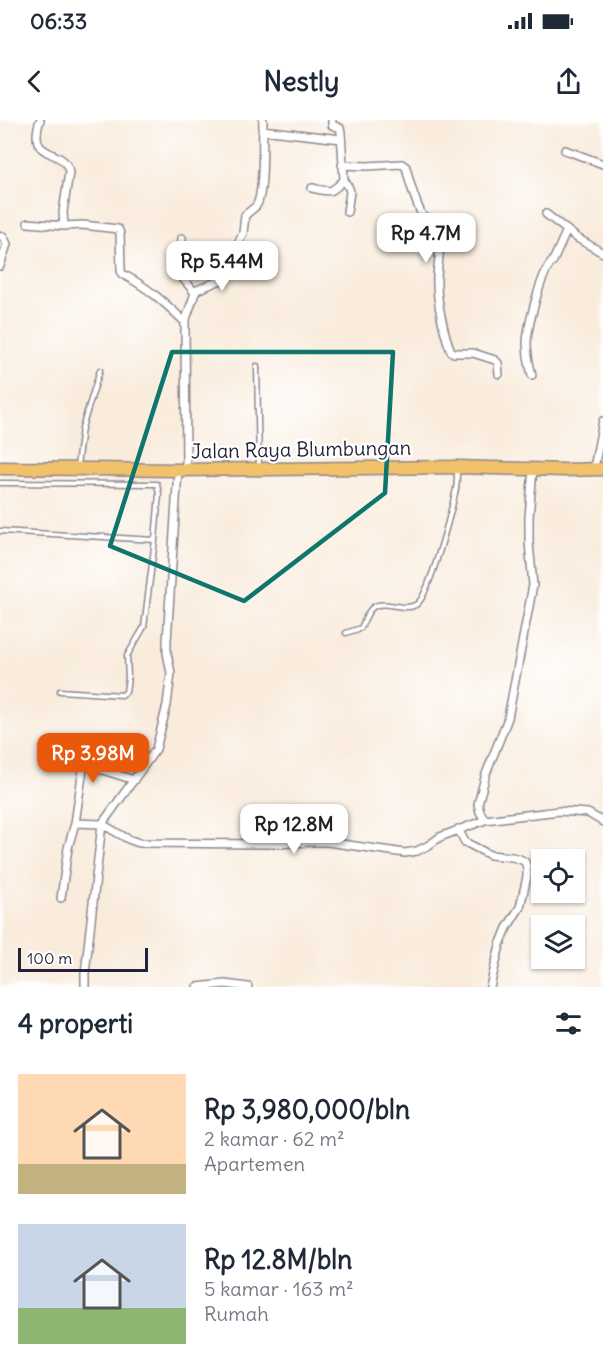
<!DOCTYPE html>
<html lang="id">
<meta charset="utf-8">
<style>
:root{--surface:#fff;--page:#f2f2f3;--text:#1f2937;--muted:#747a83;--accent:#ea580c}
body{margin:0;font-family:Delius,sans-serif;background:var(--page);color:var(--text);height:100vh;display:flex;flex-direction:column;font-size:22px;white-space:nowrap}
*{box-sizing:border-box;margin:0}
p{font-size:20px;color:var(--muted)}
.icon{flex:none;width:33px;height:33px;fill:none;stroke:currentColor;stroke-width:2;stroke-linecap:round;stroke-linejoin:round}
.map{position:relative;height:867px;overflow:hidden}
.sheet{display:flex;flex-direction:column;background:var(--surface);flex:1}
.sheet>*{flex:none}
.controls{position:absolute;left:531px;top:729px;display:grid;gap:12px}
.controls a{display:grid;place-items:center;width:54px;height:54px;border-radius:0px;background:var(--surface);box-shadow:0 2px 4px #0004;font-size:30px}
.scale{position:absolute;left:18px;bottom:15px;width:130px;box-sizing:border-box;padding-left:6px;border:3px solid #22223b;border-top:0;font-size:16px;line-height:21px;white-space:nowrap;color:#22223b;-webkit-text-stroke:4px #fff;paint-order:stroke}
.price{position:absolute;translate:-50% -51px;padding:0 14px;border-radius:12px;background:#fff;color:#222;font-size:20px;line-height:39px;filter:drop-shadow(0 2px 3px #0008)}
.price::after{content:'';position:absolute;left:50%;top:36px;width:18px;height:14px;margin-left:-9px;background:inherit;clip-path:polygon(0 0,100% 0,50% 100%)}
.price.active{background:var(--accent);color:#fff}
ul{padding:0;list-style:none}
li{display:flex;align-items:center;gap:18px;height:150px;padding:0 18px}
li span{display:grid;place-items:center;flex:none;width:168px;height:120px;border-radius:0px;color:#555}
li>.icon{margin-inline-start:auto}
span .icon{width:72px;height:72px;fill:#fffc;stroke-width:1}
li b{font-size:26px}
h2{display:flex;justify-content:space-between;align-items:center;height:72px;padding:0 18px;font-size:26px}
.status{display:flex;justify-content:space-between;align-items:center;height:42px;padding:0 30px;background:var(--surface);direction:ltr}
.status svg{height:16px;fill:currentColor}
header{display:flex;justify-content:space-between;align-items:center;height:78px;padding:0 18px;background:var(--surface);font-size:27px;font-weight:700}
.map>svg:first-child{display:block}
</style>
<div class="status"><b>06:33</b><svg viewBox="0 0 49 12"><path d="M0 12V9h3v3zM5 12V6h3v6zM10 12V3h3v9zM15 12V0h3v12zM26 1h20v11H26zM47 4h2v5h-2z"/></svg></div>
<header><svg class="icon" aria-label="back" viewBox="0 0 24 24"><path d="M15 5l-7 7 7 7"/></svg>Nestly<svg class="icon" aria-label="share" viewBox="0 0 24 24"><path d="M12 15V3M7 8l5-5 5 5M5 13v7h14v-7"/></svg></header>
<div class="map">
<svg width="603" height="867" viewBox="0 0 603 867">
<rect width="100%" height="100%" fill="#fff"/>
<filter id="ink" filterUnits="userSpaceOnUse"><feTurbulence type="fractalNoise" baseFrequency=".0167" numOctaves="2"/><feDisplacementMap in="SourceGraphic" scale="12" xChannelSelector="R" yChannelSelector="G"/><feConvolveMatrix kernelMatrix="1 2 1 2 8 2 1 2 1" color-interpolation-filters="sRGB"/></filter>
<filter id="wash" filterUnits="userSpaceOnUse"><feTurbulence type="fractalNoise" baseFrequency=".008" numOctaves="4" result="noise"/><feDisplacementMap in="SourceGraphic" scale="24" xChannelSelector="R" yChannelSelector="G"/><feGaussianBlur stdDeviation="1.35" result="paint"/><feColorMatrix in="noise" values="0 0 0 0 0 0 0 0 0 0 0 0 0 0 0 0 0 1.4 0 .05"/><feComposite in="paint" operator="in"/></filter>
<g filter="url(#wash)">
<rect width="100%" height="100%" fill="#f9ecdd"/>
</g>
<g filter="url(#ink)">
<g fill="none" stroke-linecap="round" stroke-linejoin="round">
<defs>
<path id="service" d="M 257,246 L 259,348
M 77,346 L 82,308 L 100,250
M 0,363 L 152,364 L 157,364 L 159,374 L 155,420 L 144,507 L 127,536 L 128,558 L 126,572 L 122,575 L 60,571
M 0,411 L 155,420
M 346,513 L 361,508 C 364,502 367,492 372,488 C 384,478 404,493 417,484 C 430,474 452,388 456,369 C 457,363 457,357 457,351"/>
<path id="minor" d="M 40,0 C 26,43 65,26 69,52 L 63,92 L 64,106
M 332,0 L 332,5 L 340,8 L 341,12 L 344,60 L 349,68 L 350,72 L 347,92
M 262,10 L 341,19
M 565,30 L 603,44
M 342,45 L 367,46 L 402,44 L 406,47 C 410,64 414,79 422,95 C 428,104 437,111 439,122 C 441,136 436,150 437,164 C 437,181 444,215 451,231 L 454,233 L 473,233 L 495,240 L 498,243 L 499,254
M 312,68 C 331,72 330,74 344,60
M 546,94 L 577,118 L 603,133
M 28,103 L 64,106 L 83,105 L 118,109 L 120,113 L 121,150 L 122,154 C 148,167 165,183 185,202
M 0,116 L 3,116 L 7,124 L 0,146
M 182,118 L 180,150 L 182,157 L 195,173
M 532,255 C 529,244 527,234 527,222 C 528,206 541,151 553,141 L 567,110
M 594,348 L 603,301
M 186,349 L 185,202 L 195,173 L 197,170 L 221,160 L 229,153 L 232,136 L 243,113 L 245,95 C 249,92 253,89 256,86 C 265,75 262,17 263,0
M 485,700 L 480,692 L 478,684 L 486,654 L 508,598 L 533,465 L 529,423 L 529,397 L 533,349
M 75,703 L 83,649 L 87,645 L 134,660
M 458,709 L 465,722 L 490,735 L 512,737 L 520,739 L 525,742 L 527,748 L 527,757 L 520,787 L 507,808 L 500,825 L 490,867
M 61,778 L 68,728 L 75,703 L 102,704 L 128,719 L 139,723 L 274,724 L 311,722 L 327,722 L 405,733 L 417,731 L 429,725 L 440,717 L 485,700 L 559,691 L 588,693 L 603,702
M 85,867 L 85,853 L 102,704 L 156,629 L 167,585 L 171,553 L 167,533 L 167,521 L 178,350
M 197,867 L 225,864 L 248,867"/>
<path id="primary" d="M 0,348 L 178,350 L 457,347 L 565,350 L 603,349"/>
</defs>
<use href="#service" stroke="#8e878c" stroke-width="7"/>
<use href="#minor" stroke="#8e878c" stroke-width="10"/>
<use href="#primary" stroke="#8e878c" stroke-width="15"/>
<use href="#service" stroke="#fff" stroke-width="4"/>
<use href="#minor" stroke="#fff" stroke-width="7"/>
<use href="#primary" stroke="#f2c26a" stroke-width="12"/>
</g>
</g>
<path fill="none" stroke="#0f766e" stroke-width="4.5" stroke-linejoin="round" d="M 172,232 L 393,232 L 385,373 L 244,481 L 110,426 Z"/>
<g text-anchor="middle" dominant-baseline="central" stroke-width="4.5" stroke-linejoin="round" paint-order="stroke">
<g font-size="20" fill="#22223b" stroke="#fff">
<text transform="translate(301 329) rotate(-1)">Jalan Raya Blumbungan</text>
</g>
</g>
</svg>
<div class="controls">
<a><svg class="icon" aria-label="locate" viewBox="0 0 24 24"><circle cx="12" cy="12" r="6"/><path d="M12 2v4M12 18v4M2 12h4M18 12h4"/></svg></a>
<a><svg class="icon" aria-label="layers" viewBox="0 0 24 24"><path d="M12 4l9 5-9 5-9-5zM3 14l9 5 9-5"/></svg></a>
</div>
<div class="scale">100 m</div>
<b class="price" style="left:426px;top:144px">Rp 4.7M</b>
<b class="price" style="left:222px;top:172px">Rp 5.44M</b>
<b class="price active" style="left:93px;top:664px">Rp 3.98M</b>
<b class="price" style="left:294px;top:735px">Rp 12.8M</b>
</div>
<section class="sheet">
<h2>4 properti<svg class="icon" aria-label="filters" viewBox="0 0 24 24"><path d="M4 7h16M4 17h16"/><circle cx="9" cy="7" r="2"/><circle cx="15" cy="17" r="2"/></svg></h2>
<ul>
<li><span style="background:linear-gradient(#ffd9b3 75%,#c2b280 0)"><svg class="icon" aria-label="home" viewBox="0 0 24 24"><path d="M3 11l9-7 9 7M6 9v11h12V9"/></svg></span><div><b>Rp 3,980,000/bln</b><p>2 kamar · 62 m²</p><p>Apartemen</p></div></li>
<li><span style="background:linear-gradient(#c9d6e8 70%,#8fb573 0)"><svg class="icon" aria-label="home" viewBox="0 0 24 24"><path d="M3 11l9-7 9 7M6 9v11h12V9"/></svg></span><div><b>Rp 12.8M/bln</b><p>5 kamar · 163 m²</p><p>Rumah</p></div></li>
</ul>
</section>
